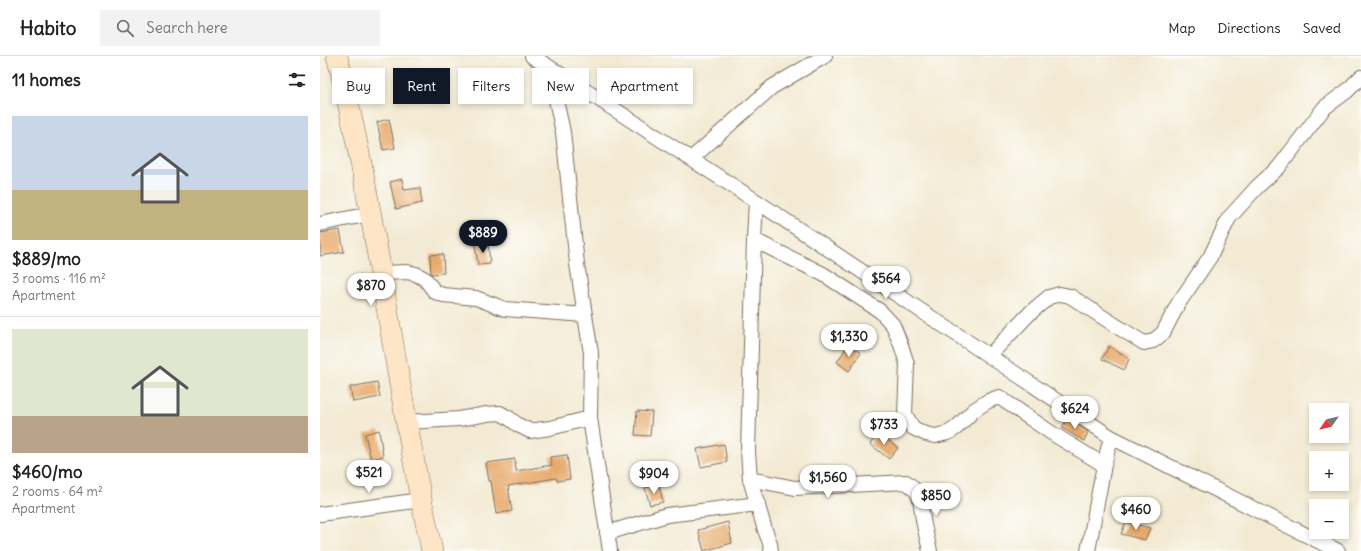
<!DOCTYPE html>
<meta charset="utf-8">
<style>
:root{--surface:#fff;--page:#f2f2f2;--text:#222;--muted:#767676;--line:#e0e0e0;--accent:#111827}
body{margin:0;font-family:Delius,sans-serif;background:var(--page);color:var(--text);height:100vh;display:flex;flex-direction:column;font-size:15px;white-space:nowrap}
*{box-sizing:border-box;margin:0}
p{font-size:13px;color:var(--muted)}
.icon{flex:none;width:22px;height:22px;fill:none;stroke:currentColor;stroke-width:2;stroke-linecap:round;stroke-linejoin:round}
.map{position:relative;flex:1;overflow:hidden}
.side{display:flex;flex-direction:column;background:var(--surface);width:320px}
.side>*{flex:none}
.guide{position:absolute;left:12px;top:12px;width:380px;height:36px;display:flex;gap:8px}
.needle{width:26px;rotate:236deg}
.fabs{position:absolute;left:989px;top:347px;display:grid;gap:8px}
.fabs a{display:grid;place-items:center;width:40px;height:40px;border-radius:0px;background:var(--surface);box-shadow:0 2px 6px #0003;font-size:20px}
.price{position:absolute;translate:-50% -34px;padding:0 9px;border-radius:14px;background:#fff;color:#222;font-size:13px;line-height:26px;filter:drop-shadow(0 1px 2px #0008)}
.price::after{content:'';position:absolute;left:50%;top:24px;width:12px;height:9px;margin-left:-6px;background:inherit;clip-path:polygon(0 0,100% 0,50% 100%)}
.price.on{background:var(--accent);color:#fff}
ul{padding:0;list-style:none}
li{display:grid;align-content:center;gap:8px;height:212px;padding:0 12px}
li+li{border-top:1px solid var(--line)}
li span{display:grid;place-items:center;height:124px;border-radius:0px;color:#555}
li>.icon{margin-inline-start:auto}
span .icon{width:72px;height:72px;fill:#fffc;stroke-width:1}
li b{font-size:17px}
h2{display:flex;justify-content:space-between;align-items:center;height:48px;padding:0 12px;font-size:17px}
.tag{padding:0 14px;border-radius:0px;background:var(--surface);box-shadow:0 2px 6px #0003;font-size:14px;line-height:36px}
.tag.on{background:var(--accent);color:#fff}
header{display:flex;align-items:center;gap:24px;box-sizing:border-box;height:56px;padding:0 20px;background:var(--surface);border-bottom:1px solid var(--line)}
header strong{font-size:19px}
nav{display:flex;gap:22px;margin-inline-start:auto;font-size:14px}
.search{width:280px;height:36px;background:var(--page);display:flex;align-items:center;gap:10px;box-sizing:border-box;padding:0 14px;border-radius:0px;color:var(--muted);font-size:15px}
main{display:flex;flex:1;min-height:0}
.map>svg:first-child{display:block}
</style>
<header>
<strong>Habito</strong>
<div class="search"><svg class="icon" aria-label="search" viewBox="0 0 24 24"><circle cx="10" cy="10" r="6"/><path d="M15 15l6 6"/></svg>Search here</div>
<nav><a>Map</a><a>Directions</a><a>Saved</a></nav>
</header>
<main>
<section class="side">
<h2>11 homes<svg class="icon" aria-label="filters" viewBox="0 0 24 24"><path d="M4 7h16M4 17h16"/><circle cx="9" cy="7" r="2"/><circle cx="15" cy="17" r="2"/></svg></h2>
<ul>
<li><span style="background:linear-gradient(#c9d6e8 60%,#c2b280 0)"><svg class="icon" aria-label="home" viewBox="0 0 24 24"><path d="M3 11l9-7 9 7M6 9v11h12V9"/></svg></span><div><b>$889/mo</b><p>3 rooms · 116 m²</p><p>Apartment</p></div></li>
<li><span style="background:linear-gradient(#dfe7d0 70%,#b9a48a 0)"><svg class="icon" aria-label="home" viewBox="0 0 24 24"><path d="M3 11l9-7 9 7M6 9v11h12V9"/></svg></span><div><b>$460/mo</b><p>2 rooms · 64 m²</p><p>Apartment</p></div></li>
</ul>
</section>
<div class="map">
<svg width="1041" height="495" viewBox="0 0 1041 495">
<rect width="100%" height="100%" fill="#fdfcf7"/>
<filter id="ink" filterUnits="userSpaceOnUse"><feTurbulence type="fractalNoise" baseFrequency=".025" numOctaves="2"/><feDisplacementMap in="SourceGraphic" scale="8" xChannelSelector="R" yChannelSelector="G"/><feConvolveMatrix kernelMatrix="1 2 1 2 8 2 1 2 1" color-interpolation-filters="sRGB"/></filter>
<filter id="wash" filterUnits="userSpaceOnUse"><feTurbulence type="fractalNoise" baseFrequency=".012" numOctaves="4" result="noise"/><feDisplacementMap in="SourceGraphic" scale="16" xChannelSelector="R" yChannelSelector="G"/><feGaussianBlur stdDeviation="0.9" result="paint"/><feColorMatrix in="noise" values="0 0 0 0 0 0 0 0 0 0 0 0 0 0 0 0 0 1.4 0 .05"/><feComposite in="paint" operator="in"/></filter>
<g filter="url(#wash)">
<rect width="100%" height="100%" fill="#f3ead3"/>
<g id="blocks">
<path fill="#e7a868" d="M 69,63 L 75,92 L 63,94 L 57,66 Z
M 82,123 L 84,134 L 100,132 L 102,147 L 76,153 L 70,126 Z
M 20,174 L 24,196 L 0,200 L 0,177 Z
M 168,187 L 170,208 L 158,209 L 155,188 Z
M 123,198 L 124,217 L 111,218 L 110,199 Z
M 528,289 L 541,297 L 529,315 L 517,306 Z
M 789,290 L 809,303 L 804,314 L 782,303 Z
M 57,326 L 60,341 L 33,346 L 30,331 Z
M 317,355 L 332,356 L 330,380 L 315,379 Z
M 747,362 L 768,376 L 764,385 L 742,372 Z
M 59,374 L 63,400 L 51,404 L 45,378 Z
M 559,377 L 578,392 L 569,403 L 550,388 Z
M 404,388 L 407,406 L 381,411 L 377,393 Z
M 247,399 L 250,423 L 237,425 L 236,422 L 188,430 L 192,455 L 176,458 L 171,425 L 169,425 L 166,407 L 195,403 L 196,415 L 232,409 L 230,401 Z
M 339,429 L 343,446 L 330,449 L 325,432 Z
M 408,466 L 412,487 L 384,495 L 378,474 Z
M 806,466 L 830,472 L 825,484 L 801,478 Z"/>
</g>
</g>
<g filter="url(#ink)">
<use href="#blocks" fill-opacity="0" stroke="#7b6d5d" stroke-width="1"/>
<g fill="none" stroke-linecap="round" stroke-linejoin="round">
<defs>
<path id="street" d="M 212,0 L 436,145 L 791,381 L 1018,495
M 229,12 L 243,76 L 257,208 L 271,297 L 270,362 L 290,495
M 371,103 L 452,31 L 505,0
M 436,145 L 434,184 L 428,395 L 430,423 L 445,474 L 450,487 L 451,495
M 0,168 L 50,158
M 434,184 L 503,218 L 560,255 L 573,269 L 581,289 L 587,308 L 585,358 L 593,372 L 606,378 L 615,380 L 628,377 L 636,372 L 654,354 L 668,345 L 679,341 L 730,376 L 784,409 L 768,495
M 62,217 L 87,216 L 96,218 L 105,223 L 115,236 L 123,239 L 156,242 L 185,253 L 265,259
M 669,300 L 711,256 L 729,241 L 740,238 L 750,240 L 798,271 L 824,287 L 833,285 L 843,277 L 858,248 L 890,201 L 909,162 L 937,131 L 959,111 L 1004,52 L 1027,35 L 1041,21
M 87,366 L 139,363 L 167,358 L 180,357 L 189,362 L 198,369 L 210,375 L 230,372 L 270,362
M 784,409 L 791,381
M 430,423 L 475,432 L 586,426 C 603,438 600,446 603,464 C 605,475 608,485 610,495
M 0,458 L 101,444
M 287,477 L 347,459 L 438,448"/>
<path id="secondary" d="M 17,0 C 51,134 68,271 94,406 C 99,436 106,466 112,495"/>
</defs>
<use href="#street" stroke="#7b6d5d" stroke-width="16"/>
<use href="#secondary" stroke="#7b6d5d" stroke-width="22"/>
<use href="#street" stroke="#fff" stroke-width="14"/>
<use href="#secondary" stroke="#fde5c5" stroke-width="21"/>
</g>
</g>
</svg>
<div class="fabs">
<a><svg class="needle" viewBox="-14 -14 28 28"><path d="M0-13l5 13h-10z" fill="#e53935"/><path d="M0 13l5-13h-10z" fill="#767676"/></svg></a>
<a>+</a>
<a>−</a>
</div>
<b class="price on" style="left:163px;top:198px">$889</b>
<b class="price" style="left:566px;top:244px">$564</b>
<b class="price" style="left:51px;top:251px">$870</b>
<b class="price" style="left:529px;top:302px">$1,330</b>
<b class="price" style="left:755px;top:374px">$624</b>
<b class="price" style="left:564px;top:390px">$733</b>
<b class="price" style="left:49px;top:438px">$521</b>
<b class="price" style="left:334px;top:439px">$904</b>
<b class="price" style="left:508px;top:443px">$1,560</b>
<b class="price" style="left:616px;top:461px">$850</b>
<b class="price" style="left:816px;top:475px">$460</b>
<div class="guide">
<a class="tag">Buy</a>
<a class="tag on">Rent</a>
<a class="tag">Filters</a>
<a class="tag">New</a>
<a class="tag">Apartment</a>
</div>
</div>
</main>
